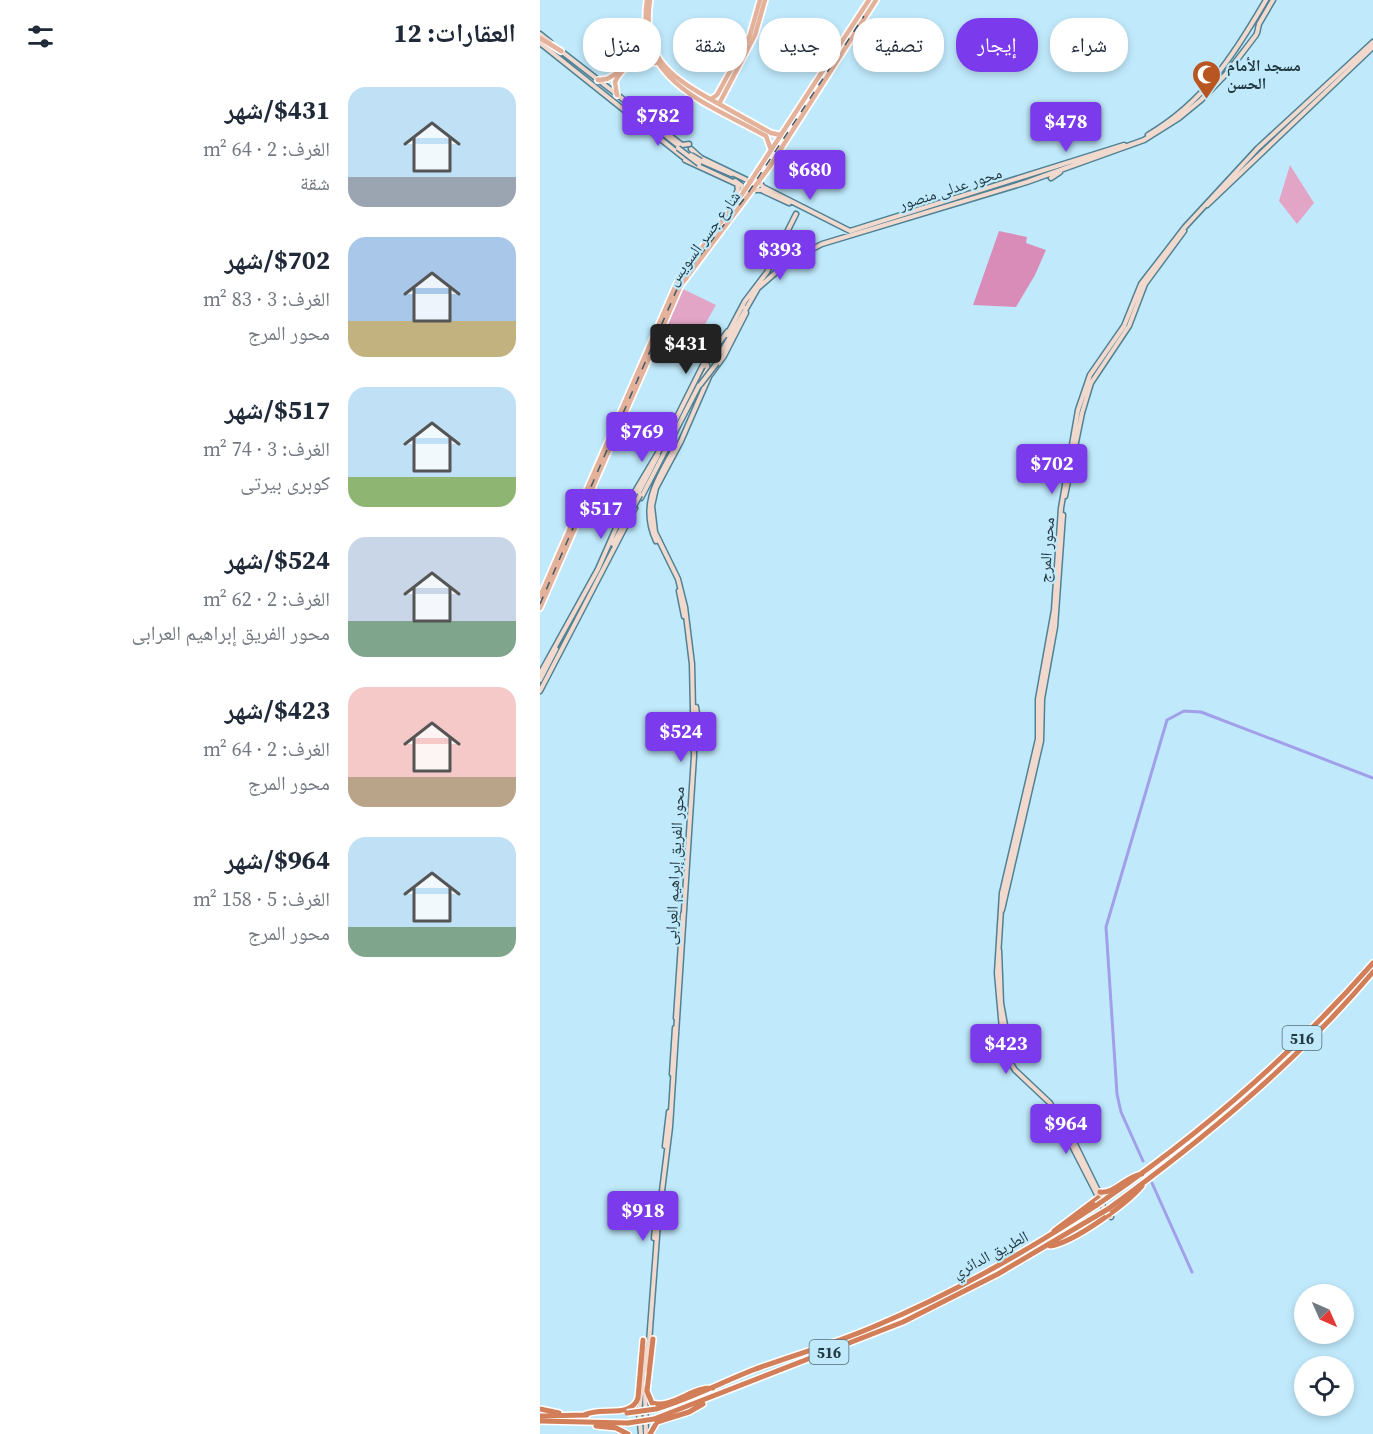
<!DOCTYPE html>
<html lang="ar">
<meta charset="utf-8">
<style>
:root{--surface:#fff;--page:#f6f6f7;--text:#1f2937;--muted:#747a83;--accent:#7c3aed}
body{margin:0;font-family:"Source Serif 4","Noto Naskh Arabic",serif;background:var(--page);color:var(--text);direction:rtl;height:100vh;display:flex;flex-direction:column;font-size:22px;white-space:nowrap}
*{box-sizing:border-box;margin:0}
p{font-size:20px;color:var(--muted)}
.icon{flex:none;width:33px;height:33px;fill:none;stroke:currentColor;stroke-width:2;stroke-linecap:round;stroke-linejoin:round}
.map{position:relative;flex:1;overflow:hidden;direction:ltr}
.panel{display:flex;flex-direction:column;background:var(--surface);width:540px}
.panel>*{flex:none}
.hud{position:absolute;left:18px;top:18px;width:570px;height:54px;direction:rtl;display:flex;gap:12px}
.needle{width:39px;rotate:135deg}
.tools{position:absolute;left:754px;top:1284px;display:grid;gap:12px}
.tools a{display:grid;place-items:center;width:60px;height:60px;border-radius:50%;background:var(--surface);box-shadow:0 3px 9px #0003;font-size:30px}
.price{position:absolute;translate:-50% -51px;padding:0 14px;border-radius:6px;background:var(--accent);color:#fff;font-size:20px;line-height:39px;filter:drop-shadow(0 2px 3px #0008)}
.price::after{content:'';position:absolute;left:50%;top:36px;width:18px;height:14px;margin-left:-9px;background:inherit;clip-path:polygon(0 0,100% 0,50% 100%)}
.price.on{background:#222;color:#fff}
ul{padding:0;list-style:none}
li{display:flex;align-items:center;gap:18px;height:150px;padding:0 24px}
li span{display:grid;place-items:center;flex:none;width:168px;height:120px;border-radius:18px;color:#555}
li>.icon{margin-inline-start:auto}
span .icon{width:72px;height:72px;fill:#fffc;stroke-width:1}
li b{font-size:26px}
h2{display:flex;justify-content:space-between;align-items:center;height:72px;padding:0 24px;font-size:26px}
.pill{padding:0 21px;border-radius:24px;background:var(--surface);box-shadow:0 3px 9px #0003;font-size:21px;line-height:54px}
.pill.on{background:var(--accent);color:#fff}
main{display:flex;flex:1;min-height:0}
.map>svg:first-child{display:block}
</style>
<main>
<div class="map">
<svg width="833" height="1434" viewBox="0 0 833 1434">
<rect width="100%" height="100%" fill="#c0eafc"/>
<path fill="#e2a5c6" d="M 750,165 L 774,203 L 757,224 L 739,201 Z
M 143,289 L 176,305 L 155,342 L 125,328 Z"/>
<path fill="#d88cb7" d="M 459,231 L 487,237 L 486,243 L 506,250 L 495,275 L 476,307 L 433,305 Z"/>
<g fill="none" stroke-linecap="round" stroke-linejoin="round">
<path stroke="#a19fea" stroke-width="3" d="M 603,1161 L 581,1112 L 577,1094 L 566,927 L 627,720 L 644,711 L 661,712 L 833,778
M 612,1183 L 652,1272"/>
<defs>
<path id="secondary" d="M 717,33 L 719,24 L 733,0
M 0,34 L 10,42
M 0,43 L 143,157
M 21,51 L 142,145 L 149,144
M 116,128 L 139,146
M 608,135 C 664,102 694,55 726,0
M 151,149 L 161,158 L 211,182
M 145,160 L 197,184 L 198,189 L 193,203
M 161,161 L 191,174
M 511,178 L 520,172
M 195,181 L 202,186 L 203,193
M 219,182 L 223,187 L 310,231 L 584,145
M 213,190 L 221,190 L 249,203
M 667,205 L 833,47
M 187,335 L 205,301 L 227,272 L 256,214
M 175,363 L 218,288 L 249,261 L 282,244 L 487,182 L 604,140 L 639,118 L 661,100 L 687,73 L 716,35
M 171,374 L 184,356 L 206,313 L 205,308
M 98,494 L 118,455
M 94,496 L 101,498 L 168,368 L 167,365 L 163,366
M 525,496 L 542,413 L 551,383 L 589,326 L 605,284 L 644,231
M 84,510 L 125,441 L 165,361 L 188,331
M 116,541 C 100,506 116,481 133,451
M 73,544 L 85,522
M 139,591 L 144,616
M 0,674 L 58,569 L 80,519 L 78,514
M 0,680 L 16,649
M 0,691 L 95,508
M 156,707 L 159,727
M 462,910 L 501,741 L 502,699 L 515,627 L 523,515
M 459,950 L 461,1003 L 469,1047 L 467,1055
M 136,1018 L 143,914
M 132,1074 L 135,1028
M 532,1138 L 563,1201
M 125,1146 L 129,1112
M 571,1217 L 568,1216 L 510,1103 L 475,1070 L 464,1052 L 457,973 L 462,893 L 498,739 L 498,699 L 514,610 L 521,508 L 538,410 L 550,375 L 584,326 L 601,284 L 645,227 L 718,148 L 833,42
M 114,1238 L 116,1219
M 107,1369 L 118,1223 L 130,1127 L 154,756 L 152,664 L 145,607 L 138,579 L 115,532 L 112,506 L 116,488 L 141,441 L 172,370
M 105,1388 L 106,1434
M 101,1434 L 99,1412 L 106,1348"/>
<path id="primary" d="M 107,0 C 95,82 166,102 226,136 L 231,150
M 110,0 C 102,55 126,74 170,99 C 190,110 211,122 231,133 L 241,135
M 317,31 L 320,37 L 327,37
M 0,38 L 21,51
M 90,63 L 102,54 L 107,43
M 58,80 L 67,79 L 79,72
M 77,95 L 75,82 C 82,67 99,56 115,63
M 171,99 L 177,95 L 210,35 L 220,0
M 179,104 L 215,35 L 225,0
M 0,597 L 139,278 L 203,193 L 329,0
M 0,608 L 141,285 L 228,169 L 336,0"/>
<path id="highway" d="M 560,1192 C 575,1194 586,1176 602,1174
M 567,1198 C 665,1130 754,1053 833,963
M 568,1209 C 664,1139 756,1063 833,972
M 514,1231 L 558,1198
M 510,1246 C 533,1243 587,1204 602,1186
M 113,1339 L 107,1391 L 112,1403 C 132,1409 153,1386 173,1388
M 0,1409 L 19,1413
M 116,1409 C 150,1399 180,1383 213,1370 C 253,1355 294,1344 333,1327 C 412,1294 486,1252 557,1205
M 44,1415 C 60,1406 91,1419 98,1398 L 103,1340
M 0,1416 L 47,1415
M 114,1419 L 363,1322 L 458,1274 L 563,1212
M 0,1421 L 88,1423
M 56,1426 L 76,1428 L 88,1434
M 110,1434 L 117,1422 L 149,1412 L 163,1404"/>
</defs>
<use href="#secondary" stroke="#4f8296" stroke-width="7"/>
<use href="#primary" stroke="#fff" stroke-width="8"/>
<use href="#highway" stroke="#fff" stroke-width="8"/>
<use href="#secondary" stroke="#f2d9cd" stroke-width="4"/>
<use href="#primary" stroke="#e4b29b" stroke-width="4.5"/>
<use href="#highway" stroke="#d27f59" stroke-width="5"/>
<path stroke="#415b65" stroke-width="1.5" stroke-dasharray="8 8" stroke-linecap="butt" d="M 0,604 L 141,280 L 204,199 L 324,16"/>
<defs>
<path id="secondary-bridge" d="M 138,148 L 159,164
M 151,155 L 161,161
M 160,385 L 177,363
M 85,522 L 100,495"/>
<path id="highway-bridge" d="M 557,1205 L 567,1198
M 563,1212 L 568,1209
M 87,1413 L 116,1409
M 88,1423 L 114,1419"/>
</defs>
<use href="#secondary-bridge" stroke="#4f8296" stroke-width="7" stroke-linecap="butt"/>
<use href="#highway-bridge" stroke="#fff" stroke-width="8" stroke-linecap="butt"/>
<use href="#secondary-bridge" stroke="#f2d9cd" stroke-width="4"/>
<use href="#highway-bridge" stroke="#d27f59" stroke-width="5"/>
</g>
<defs>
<symbol id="mosque-pin" viewBox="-11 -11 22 30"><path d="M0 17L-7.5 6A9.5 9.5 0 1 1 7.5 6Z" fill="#b95521" stroke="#c0eafc"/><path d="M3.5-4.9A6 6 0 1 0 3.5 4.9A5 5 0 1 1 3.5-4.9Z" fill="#fff"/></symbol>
</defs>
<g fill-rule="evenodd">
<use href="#mosque-pin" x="650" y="58" width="33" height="45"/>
</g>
<g text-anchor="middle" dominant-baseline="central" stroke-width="4.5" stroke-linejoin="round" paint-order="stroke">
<g fill="#c0eafc" stroke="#526e79" stroke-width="1.5">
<rect x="742.5" y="1026" width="39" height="24" rx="4.5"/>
<rect x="269.5" y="1340" width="39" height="24" rx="4.5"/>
</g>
<g font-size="15" font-weight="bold" fill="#233941">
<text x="762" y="1038">516</text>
<text x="289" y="1352">516</text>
</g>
<g font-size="16" font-weight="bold" fill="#233941" stroke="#c0eafc" text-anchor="start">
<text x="687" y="65">مسجد الأمام<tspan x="687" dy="18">الحسن</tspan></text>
</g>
<g font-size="16" fill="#233941" stroke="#c0eafc">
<text transform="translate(410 188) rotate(-18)">محور عدلى منصور</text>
<text transform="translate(163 238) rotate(-54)">شارع جسر السويس</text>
<text transform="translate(506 550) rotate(-86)">محور المرج</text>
<text transform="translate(134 866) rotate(-87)">محور الفريق إبراهيم العرابى</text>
<text transform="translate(450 1254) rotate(-28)">الطريق الدائري</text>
</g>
</g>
</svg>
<div class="tools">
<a><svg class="needle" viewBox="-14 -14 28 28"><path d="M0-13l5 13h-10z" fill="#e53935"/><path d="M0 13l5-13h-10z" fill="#747a83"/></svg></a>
<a><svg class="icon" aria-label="locate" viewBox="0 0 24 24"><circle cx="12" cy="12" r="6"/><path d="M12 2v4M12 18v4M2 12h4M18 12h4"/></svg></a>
</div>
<b class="price" style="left:118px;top:147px">$782</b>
<b class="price" style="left:526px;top:153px">$478</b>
<b class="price" style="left:270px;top:201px">$680</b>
<b class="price" style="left:240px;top:281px">$393</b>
<b class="price on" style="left:146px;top:375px">$431</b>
<b class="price" style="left:102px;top:463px">$769</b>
<b class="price" style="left:512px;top:495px">$702</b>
<b class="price" style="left:61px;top:540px">$517</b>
<b class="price" style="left:141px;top:763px">$524</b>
<b class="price" style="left:466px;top:1075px">$423</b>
<b class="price" style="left:526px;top:1155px">$964</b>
<b class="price" style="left:103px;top:1242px">$918</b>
<div class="hud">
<a class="pill">شراء</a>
<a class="pill on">إيجار</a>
<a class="pill">تصفية</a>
<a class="pill">جديد</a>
<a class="pill">شقة</a>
<a class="pill">منزل</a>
</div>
</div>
<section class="panel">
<h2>العقارات: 12<svg class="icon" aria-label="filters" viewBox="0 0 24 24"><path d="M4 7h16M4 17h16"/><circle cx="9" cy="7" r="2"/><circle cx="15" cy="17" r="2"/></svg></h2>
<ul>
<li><span style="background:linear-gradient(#bfe0f5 75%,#9aa5b1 0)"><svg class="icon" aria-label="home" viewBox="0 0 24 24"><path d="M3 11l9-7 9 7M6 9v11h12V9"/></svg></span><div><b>$431/شهر</b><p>الغرف: 2 · 64 m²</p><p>شقة</p></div></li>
<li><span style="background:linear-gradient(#a9c7e8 70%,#c2b280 0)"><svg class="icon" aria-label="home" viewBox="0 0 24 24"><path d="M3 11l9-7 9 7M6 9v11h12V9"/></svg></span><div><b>$702/شهر</b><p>الغرف: 3 · 83 m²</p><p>محور المرج</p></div></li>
<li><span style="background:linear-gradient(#bfe0f5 75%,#8fb573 0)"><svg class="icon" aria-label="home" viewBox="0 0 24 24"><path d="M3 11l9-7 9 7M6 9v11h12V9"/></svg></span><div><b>$517/شهر</b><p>الغرف: 3 · 74 m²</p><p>كوبرى بيرتى</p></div></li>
<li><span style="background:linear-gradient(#c9d6e8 70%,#7fa58c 0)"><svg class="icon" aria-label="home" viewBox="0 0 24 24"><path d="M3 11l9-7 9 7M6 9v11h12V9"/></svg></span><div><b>$524/شهر</b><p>الغرف: 2 · 62 m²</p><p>محور الفريق إبراهيم العرابى</p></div></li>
<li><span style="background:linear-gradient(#f6c9c9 75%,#b9a48a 0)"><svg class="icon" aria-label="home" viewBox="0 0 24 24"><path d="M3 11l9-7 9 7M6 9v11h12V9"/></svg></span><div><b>$423/شهر</b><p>الغرف: 2 · 64 m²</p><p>محور المرج</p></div></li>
<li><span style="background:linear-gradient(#bfe0f5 75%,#7fa58c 0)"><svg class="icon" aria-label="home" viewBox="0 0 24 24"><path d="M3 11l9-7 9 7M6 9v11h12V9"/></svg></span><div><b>$964/شهر</b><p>الغرف: 5 · 158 m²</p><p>محور المرج</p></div></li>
</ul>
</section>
</main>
